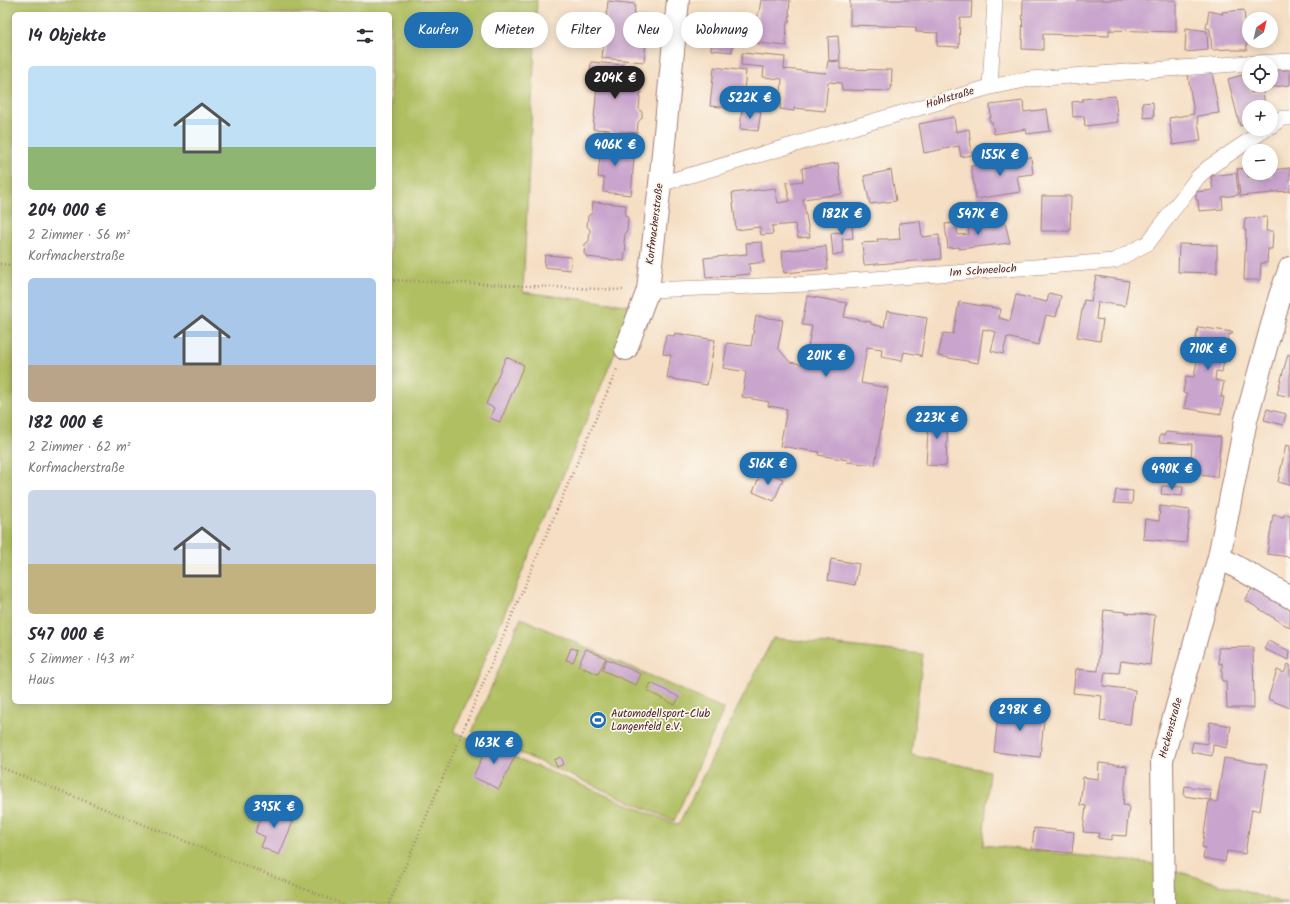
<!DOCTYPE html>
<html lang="de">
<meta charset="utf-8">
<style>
:root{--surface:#fff;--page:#f2f2f3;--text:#2b2b33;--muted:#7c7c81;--accent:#1f6fb2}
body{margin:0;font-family:Kalam,sans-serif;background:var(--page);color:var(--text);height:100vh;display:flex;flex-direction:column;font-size:15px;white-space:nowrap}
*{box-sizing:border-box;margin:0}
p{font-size:13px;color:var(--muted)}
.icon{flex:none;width:22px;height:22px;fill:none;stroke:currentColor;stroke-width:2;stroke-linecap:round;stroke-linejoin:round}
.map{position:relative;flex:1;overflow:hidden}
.details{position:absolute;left:12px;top:12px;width:380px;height:692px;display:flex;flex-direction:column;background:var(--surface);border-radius:6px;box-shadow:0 2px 10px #0003}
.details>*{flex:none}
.guide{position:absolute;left:404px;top:12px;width:380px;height:36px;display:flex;gap:8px}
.needle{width:26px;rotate:34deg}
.buttons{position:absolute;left:1242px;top:12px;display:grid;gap:8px}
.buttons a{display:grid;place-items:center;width:36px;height:36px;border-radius:50%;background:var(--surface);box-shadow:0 2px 10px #0003;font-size:20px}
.price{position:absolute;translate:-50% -34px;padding:0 9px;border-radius:14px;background:var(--accent);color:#fff;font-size:13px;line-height:26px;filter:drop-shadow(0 1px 2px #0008)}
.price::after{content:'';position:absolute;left:50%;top:24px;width:12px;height:9px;margin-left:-6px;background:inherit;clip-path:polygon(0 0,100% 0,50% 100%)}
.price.selected{background:#222;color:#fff}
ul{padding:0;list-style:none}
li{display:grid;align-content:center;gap:8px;height:212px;padding:0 16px}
li span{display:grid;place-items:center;height:124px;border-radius:6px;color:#555}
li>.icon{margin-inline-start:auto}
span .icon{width:72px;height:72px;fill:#fffc;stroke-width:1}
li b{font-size:17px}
h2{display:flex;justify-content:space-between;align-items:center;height:48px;padding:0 16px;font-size:17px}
.chip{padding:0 14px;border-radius:18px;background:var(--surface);box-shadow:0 2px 10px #0003;font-size:14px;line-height:36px}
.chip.selected{background:var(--accent);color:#fff}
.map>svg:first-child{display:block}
</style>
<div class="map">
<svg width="1290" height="904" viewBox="0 0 1290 904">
<rect width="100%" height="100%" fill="#fbf7ec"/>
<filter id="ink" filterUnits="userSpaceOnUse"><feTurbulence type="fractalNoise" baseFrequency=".025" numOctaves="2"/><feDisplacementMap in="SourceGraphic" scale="8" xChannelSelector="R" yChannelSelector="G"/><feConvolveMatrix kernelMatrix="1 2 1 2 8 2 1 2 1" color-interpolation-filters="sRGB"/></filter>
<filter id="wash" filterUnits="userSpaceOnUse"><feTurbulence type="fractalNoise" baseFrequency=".012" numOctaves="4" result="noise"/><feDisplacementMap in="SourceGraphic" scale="16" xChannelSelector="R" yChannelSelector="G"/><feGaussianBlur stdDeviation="0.9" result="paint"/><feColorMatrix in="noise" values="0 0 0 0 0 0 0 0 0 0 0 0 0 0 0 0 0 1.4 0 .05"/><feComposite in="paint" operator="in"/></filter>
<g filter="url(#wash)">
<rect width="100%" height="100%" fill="#f5dec3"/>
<path fill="#b0bf62" stroke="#7d6f46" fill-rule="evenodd" d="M 0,0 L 537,0 L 523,292 L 635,306 L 454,732 L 678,825 L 773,638 L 923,654 L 911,755 L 989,771 L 983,845 L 1149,863 L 1288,904 L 0,904 ZM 14,14 L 390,14 L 390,702 L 14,702 Z
M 521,618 L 724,709 L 674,821 L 472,732 Z"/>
<g id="blocks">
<path fill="#c9a4cd" d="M 761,0 L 790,0 L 789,14 L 790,14 L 789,22 L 787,22 L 786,44 L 787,44 L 787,46 L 756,43 L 759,19 L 757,19 L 758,14 L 758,12 L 759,12 Z
M 850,0 L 972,0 L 971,18 L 960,18 L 959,47 L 937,46 L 938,33 L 916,32 L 916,27 L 850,25 Z
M 1023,0 L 1176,0 L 1176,32 L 1109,30 L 1109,36 L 1043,34 L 1043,50 L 1022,49 Z
M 608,1 L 635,4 L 634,17 L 648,18 L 644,62 L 602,58 Z
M 1244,10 L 1247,50 L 1232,50 L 1231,49 L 1212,50 L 1210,29 L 1206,28 L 1209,11 L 1223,14 L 1222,12 Z
M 1186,28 L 1207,31 L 1208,50 L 1185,52 Z
M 838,36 L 840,60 L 829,61 L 828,37 Z
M 712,40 L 733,42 L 732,52 L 711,50 Z
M 742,53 L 785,57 L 784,69 L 826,73 L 828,61 L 840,62 L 840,69 L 892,70 L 891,91 L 842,90 L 841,83 L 828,82 L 825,111 L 794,108 L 794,111 L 780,109 L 782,79 L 763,77 L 764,67 L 741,65 Z
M 591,62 L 624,65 L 621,87 L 641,89 L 639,109 L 642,112 L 642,118 L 638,122 L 637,133 L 620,131 L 618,133 L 611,133 L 610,130 L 593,129 L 597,86 L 592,86 L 593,73 L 590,73 Z
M 714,67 L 746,71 L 742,109 L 710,106 Z
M 1271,70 L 1290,70 L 1290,85 L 1264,88 L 1264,85 L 1271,85 Z
M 1212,72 L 1219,113 L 1197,116 L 1201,141 L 1173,145 L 1169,118 L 1194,114 L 1188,75 Z
M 1246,74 L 1251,93 L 1263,91 L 1265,107 L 1249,107 L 1249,123 L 1240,126 L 1228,79 Z
M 1115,96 L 1118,122 L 1085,126 L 1084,116 L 1073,117 L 1072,102 L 1083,101 L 1082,99 Z
M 1023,101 L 1024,112 L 1047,109 L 1050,131 L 1027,134 L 1026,129 L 994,134 L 992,122 L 990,122 L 989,118 L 991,118 L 990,105 Z
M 1153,102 L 1154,117 L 1144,118 L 1142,103 Z
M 742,109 L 761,111 L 758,131 L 740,129 Z
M 954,117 L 956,132 L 969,129 L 972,155 L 961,157 L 959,146 L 924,153 L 919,124 Z
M 596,140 L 629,143 L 627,157 L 634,158 L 631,195 L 603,192 L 604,178 L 598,177 L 600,155 L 594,154 Z
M 1031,157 L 1033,174 L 1017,176 L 1020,192 L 976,199 L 971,166 Z
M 838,163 L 842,194 L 803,199 L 810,237 L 798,238 L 795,224 L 772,226 L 773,234 L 761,235 L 760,227 L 736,230 L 732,193 L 775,188 L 778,203 L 790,201 L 786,183 L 803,181 L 802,168 Z
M 1247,168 L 1248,177 L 1272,176 L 1271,170 L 1290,168 L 1290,191 L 1273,192 L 1273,193 L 1240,196 L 1237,169 Z
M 891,170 L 896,201 L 870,204 L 864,176 Z
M 1236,173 L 1238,195 L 1222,197 L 1223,209 L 1199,211 L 1198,200 L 1196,200 L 1196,192 L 1213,190 L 1211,176 Z
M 1042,196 L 1071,196 L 1070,231 L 1041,231 Z
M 593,202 L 626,205 L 625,216 L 628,217 L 627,231 L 625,232 L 624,244 L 626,246 L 624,261 L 587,257 L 584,253 L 585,244 L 589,241 L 590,230 L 587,226 L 588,216 L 592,213 Z
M 851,216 L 853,238 L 842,239 L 844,254 L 833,255 L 831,233 L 842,232 L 840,217 Z
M 1267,217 L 1266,231 L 1273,231 L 1272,249 L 1268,249 L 1267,263 L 1261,263 L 1260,280 L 1244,280 L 1246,230 L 1244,230 L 1245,218 Z
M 920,221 L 922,237 L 939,235 L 941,259 L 864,265 L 862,243 L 878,242 L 877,239 L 888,239 L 888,240 L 900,239 L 899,223 Z
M 1005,222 L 1010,243 L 959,249 L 959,247 L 948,248 L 945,224 L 956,223 L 958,235 L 969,234 L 968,226 Z
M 762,242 L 764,262 L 749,264 L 750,274 L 706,278 L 704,258 L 747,254 L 746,243 Z
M 1179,244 L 1217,245 L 1217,273 L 1178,272 Z
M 826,246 L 828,269 L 784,273 L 782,251 Z
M 545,255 L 571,257 L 570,270 L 544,267 Z
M 1096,276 L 1129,281 L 1125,306 L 1098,302 L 1096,319 L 1103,320 L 1100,341 L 1077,337 L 1084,300 L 1091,301 Z
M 1049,293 L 1061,296 L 1056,317 L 1046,315 L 1038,345 L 1007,337 L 1003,354 L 991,351 L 996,332 L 983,329 L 978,363 L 938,356 L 943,333 L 953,334 L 959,302 L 1001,309 L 999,318 L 1010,321 L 1016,295 L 1047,302 Z
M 807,296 L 847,303 L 844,317 L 871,322 L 871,324 L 884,327 L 887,311 L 927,318 L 921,357 L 920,355 L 904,352 L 902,361 L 881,357 L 882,349 L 867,347 L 861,383 L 888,388 L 875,465 L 847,462 L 848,460 L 818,455 L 819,452 L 780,446 L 787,409 L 768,406 L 769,402 L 742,397 L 746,372 L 723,368 L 727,343 L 751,346 L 756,316 L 783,320 L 778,348 L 790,362 L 805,365 L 812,326 L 802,325 Z
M 1198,327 L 1233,332 L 1232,334 L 1229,334 L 1228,343 L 1232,344 L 1229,361 L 1224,360 L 1222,372 L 1216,371 L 1215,380 L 1224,382 L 1221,397 L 1224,397 L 1221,414 L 1184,408 L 1187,394 L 1183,393 L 1186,376 L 1194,377 L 1198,355 L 1193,355 Z
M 675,333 L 715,340 L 707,385 L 667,378 L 671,355 L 663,354 L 666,335 L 674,336 Z
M 1288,354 L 1290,355 L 1290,397 L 1277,394 Z
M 506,357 L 524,365 L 500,422 L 490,418 L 494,408 L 486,404 Z
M 1267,409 L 1286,414 L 1283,425 L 1264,420 Z
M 929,414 L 948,415 L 946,466 L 926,465 Z
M 1166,432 L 1221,437 L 1217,477 L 1190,474 L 1192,444 L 1159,442 L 1160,435 L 1165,435 Z
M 1286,445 L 1290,446 L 1290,485 L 1278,482 Z
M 762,470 L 783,479 L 774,501 L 753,492 Z
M 1162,486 L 1183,487 L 1182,496 L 1161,494 Z
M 1116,490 L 1133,491 L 1132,504 L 1114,503 Z
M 1160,506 L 1190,510 L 1186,543 L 1143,539 L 1145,519 L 1159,521 Z
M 1284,514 L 1290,515 L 1290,557 L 1267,554 L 1273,515 L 1284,517 Z
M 831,559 L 859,564 L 855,585 L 828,580 Z
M 1253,587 L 1290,606 L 1290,628 L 1245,600 Z
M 1104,610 L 1126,612 L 1126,613 L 1155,615 L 1150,665 L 1121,661 L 1119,673 L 1105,672 L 1103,686 L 1135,690 L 1134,700 L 1133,700 L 1130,724 L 1100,721 L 1102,696 L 1073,693 L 1076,669 L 1098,671 Z
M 1268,641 L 1290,651 L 1289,660 L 1264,649 Z
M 1253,647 L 1254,708 L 1227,708 L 1226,681 L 1222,681 L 1222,663 L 1219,664 L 1218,648 Z
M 571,648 L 578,650 L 573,662 L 566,660 Z
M 586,649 L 606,658 L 598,674 L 578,666 Z
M 607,659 L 641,674 L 636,685 L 602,670 Z
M 1288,664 L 1290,665 L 1290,708 L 1268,699 L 1277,670 L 1284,673 Z
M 651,683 L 679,697 L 675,705 L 647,691 Z
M 999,707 L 1045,711 L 1040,757 L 994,752 Z
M 1210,722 L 1231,726 L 1227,748 L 1213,745 L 1212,756 L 1191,752 L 1193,742 L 1207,744 Z
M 489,742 L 516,754 L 499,789 L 473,777 Z
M 561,757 L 564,764 L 557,767 L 554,760 Z
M 1224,758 L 1267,765 L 1260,811 L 1252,809 L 1245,854 L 1227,851 L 1225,862 L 1203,858 L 1205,848 L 1202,847 L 1209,801 L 1217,802 Z
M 1099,763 L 1127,766 L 1123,805 L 1129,806 L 1126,836 L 1112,835 L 1112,840 L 1098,838 L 1099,833 L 1083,832 L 1086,806 L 1080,805 L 1083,777 L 1098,779 Z
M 1185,786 L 1211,790 L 1210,800 L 1184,796 Z
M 267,804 L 295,817 L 279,855 L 261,847 L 265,837 L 255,832 Z
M 1034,828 L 1074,832 L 1072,853 L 1032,849 Z"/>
</g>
</g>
<g filter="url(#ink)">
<use href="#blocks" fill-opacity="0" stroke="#a07e77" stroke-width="1"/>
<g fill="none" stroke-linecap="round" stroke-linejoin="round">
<defs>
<path id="service" d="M 1255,63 L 1290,61
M 990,87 L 995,0
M 1271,126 L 1282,118 L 1290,118
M 660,184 L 990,87 L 1030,79 L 1249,63
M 648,290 L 807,284 L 1114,261 L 1148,243 L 1198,177 L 1208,168 L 1266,129"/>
<path id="minor" d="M 626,349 L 648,290 L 660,184 L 678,0
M 1219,557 L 1290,597
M 1164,904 L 1162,760 L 1219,557 L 1246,420 L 1280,296 L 1290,268"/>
</defs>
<use href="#service" stroke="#a07e77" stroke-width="16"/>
<use href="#minor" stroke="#a07e77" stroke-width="24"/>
<path stroke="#a07e77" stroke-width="2.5" stroke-dasharray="1 3" stroke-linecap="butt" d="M 0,264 L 14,265
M 390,280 L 623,290
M 0,767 L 342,904
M 389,904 L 617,369"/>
<use href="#service" stroke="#fff" stroke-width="15"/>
<use href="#minor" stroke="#fff" stroke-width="22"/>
</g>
</g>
<defs>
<symbol id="stadium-disc" viewBox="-11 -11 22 22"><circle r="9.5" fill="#1f6fb2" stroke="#fbf7ec"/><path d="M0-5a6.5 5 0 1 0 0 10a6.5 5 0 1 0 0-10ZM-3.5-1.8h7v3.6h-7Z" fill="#fff"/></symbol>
</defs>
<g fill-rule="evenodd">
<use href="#stadium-disc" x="588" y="710" width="20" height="20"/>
</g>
<g text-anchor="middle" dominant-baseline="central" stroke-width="3.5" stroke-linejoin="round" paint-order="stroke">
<g font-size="11" fill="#4a1f2b" stroke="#fbf7ec">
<text transform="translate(950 98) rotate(-17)">Hohlstraße</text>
<text transform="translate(655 224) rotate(-83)">Korfmacherstraße</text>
<text transform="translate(983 271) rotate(-4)">Im Schneeloch</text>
<text transform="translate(1171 728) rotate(-75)">Heckenstraße</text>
</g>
<g font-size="11" fill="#4a1f2b" stroke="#fbf7ec" text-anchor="start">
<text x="611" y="714">Automodellsport-Club<tspan x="611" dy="13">Langenfeld e.V.</tspan></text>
</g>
</g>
</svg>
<div class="buttons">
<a><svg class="needle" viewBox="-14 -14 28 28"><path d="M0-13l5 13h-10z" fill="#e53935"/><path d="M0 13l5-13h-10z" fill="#7c7c81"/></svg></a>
<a><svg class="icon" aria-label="locate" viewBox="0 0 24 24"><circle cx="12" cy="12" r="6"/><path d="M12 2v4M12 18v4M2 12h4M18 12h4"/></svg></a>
<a>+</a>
<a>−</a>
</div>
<b class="price selected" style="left:615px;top:100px">204K €</b>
<b class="price" style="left:750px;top:120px">522K €</b>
<b class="price" style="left:615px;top:167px">406K €</b>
<b class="price" style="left:1000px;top:177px">155K €</b>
<b class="price" style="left:842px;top:236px">182K €</b>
<b class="price" style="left:978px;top:236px">547K €</b>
<b class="price" style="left:1208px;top:371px">710K €</b>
<b class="price" style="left:826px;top:378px">201K €</b>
<b class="price" style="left:937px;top:440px">223K €</b>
<b class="price" style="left:768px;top:486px">516K €</b>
<b class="price" style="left:1172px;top:491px">490K €</b>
<b class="price" style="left:1020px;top:732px">298K €</b>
<b class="price" style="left:494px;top:765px">163K €</b>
<b class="price" style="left:274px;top:829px">395K €</b>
<div class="guide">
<a class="chip selected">Kaufen</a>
<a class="chip">Mieten</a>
<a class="chip">Filter</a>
<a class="chip">Neu</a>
<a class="chip">Wohnung</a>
</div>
<section class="details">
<h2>14 Objekte<svg class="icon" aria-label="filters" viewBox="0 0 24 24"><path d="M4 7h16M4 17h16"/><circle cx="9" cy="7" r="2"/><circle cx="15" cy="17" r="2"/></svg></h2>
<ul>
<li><span style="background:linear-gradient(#bfe0f5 65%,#8fb573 0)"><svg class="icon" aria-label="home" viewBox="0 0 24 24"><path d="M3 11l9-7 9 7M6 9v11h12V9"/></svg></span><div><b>204 000 €</b><p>2 Zimmer · 56 m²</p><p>Korfmacherstraße</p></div></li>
<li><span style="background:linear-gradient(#a9c7e8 70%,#b9a48a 0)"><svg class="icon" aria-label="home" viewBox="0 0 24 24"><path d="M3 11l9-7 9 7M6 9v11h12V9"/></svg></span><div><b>182 000 €</b><p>2 Zimmer · 62 m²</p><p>Korfmacherstraße</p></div></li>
<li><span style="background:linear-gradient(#c9d6e8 60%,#c2b280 0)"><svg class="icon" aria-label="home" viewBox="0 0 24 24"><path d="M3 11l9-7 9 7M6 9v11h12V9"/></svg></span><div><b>547 000 €</b><p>5 Zimmer · 143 m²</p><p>Haus</p></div></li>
</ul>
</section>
</div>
